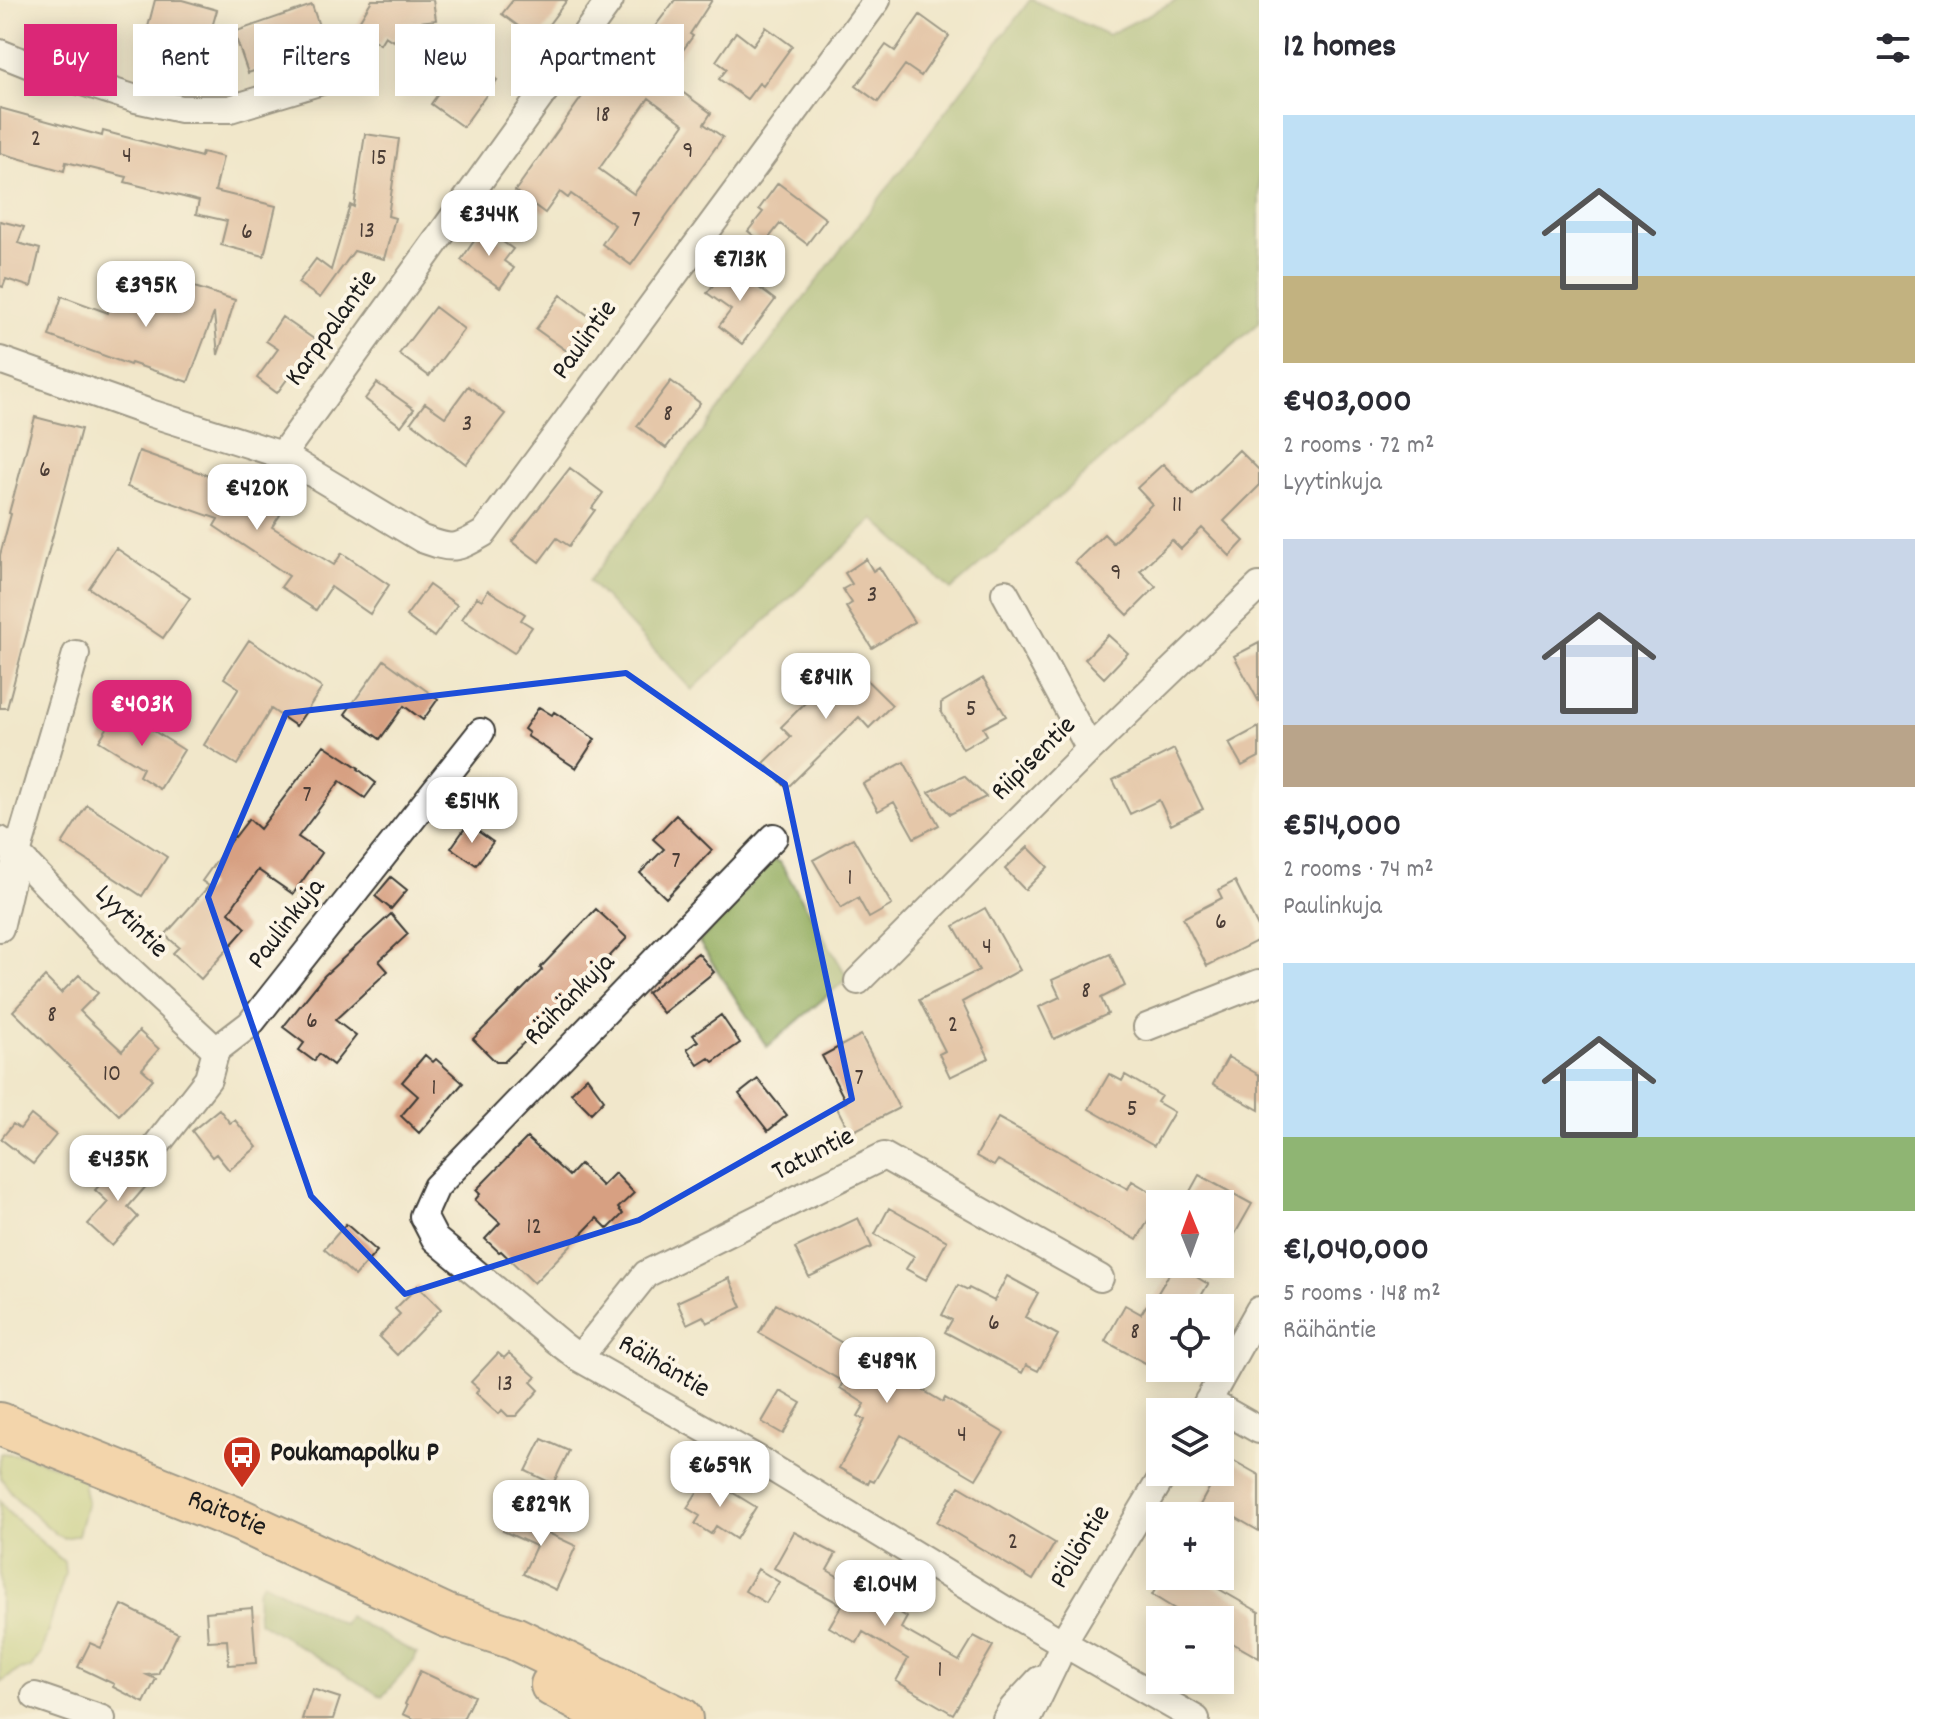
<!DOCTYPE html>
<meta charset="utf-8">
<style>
:root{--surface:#fff;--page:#f2f2f3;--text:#2b2b33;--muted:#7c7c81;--accent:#db2777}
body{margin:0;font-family:Dekko,sans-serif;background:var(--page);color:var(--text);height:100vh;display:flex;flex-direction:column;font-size:30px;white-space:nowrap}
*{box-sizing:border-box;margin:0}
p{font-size:26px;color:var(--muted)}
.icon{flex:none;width:44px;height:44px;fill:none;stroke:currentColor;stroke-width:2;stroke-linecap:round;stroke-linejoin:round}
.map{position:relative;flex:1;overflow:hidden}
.details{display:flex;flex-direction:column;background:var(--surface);width:680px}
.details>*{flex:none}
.top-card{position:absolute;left:24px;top:24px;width:760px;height:72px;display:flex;gap:16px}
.needle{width:52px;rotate:359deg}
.controls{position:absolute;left:1146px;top:1190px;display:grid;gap:16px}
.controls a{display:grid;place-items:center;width:88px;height:88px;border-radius:0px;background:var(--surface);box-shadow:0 4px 20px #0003;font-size:40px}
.price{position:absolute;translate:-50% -68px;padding:0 18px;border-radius:16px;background:#fff;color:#222;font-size:26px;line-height:52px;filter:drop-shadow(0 2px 4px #0008)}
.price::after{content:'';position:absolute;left:50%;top:48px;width:24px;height:18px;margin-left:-12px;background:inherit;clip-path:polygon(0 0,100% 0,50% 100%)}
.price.current{background:var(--accent);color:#fff}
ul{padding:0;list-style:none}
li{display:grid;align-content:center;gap:16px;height:424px;padding:0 24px}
li span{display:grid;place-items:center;height:248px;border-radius:0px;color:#555}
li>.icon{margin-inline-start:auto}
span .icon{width:144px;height:144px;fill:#fffc;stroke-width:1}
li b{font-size:34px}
h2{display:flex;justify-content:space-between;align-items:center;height:96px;padding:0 24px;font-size:34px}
.pill{padding:0 28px;border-radius:0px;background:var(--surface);box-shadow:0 4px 20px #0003;font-size:28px;line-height:72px}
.pill.current{background:var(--accent);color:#fff}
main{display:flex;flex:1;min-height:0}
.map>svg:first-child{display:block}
</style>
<main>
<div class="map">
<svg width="1259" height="1719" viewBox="0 0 1259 1719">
<rect width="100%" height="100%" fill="#fcf5e5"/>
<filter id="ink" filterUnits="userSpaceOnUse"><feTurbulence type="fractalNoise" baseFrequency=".0125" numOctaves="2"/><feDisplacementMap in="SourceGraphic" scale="16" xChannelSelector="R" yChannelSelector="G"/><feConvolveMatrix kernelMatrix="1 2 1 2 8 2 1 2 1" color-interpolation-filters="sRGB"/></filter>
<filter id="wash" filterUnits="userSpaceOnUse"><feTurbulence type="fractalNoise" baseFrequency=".006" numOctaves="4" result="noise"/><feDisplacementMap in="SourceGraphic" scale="32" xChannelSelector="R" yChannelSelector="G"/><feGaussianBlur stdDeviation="1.8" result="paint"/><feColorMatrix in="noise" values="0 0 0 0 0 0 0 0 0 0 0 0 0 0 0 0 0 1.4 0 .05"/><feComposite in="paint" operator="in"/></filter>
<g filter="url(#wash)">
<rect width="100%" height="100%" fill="#f1e7cb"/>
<path fill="#b4c567" stroke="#687042" stroke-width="2" d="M 0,1453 L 24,1455 L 84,1476 L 84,1488 L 87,1502 L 78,1535 L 65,1538 L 57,1535 L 16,1498 L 0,1477 Z
M 0,1501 L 9,1513 L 64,1562 L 65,1574 L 41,1653 L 31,1668 L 19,1670 L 0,1683 Z"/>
<path fill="#8faa5c" stroke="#56633c" stroke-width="2" d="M 1030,0 L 1033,0 L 1108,35 L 1177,0 L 1259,0 L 1259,323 L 951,590 L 874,519 L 692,690 L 589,581 Z
M 768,860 L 775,860 L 780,862 L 848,978 L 767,1047 L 699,942 L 755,879 Z
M 263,1582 L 343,1624 L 348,1616 L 417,1654 L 414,1661 L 382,1697 L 258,1621 L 257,1591 Z"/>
<g id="blocks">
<path fill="#d7a082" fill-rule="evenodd" d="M 155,0 L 182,0 L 217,10 L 198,75 L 165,66 L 174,34 L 148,27 Z
M 372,0 L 433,0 L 436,20 L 403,24 L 393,41 L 385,36 L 380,44 L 355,28 Z
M 513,0 L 567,0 L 537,40 L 502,14 Z
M 675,0 L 712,0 L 690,34 L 693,36 L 663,78 L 711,113 L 704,124 L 723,137 L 631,265 L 602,244 L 615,225 L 571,194 L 568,198 L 560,192 L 545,213 L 515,191 L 623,39 L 638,49 ZM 649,98 L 684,124 L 634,194 L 599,169 Z
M 312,5 L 326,47 L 248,73 L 234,32 Z
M 920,15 L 949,36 L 921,76 L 905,65 L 878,102 L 856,86 L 886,45 L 895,51 Z
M 766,27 L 792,46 L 763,86 L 759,83 L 747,99 L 719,79 L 727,69 L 716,61 L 736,32 L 753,45 Z
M 465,56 L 497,80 L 463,127 L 431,104 Z
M 0,108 L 102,136 L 103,131 L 201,157 L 202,152 L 223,157 L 215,191 L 276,206 L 264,256 L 221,245 L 227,221 L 196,214 L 199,201 L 125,182 L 127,177 L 66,162 L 64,171 L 0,153 Z
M 365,134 L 399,139 L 388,216 L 395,218 L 384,259 L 354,251 L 320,298 L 298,283 L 316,259 L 331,270 L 350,205 L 354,207 Z
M 778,183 L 826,219 L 807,244 L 780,224 L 764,244 L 748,231 L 763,212 L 759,209 Z
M 0,221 L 24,227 L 18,243 L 40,249 L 31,287 L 6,279 L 3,287 L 0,286 Z
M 483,228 L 513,249 L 504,261 L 514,268 L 500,288 L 461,260 Z
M 729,265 L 775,300 L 742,344 L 719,326 L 731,310 L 707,293 Z
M 185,284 L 235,300 L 218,355 L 214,313 L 188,382 L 131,363 L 130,365 L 49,336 L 62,296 L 108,313 L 115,291 L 171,309 L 172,305 L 178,306 Z
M 561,295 L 594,320 L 576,345 L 573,343 L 567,351 L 536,329 Z
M 435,307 L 464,329 L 429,376 L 399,354 Z
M 282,317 L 324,346 L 307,369 L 299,363 L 277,393 L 257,378 L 278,349 L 266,341 Z
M 671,381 L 700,403 L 666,448 L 637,426 Z
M 377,383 L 414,409 L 401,426 L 365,399 Z
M 468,386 L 505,414 L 466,464 L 411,422 L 425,403 L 445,417 Z
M 35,417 L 81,429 L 7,708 L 0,708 L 0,555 L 11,514 L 9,513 Z
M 1239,450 L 1259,470 L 1259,486 L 1224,521 L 1244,541 L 1230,556 L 1202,528 L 1181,549 L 1172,540 L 1140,571 L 1156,587 L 1128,615 L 1075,562 L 1104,534 L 1113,543 L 1152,504 L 1137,488 L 1163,464 L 1193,495 Z
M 139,451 L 235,485 L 280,515 L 272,527 L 334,565 L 342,553 L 389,585 L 370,614 L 331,587 L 316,610 L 281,587 L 289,576 L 214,526 L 218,519 L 127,487 Z
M 570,468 L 603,493 L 592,508 L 595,510 L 569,546 L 557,538 L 539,562 L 512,542 Z
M 116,548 L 190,598 L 163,638 L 89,588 Z
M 866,559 L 873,571 L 879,567 L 914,622 L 872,648 L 846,607 L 852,603 L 843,589 L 852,584 L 845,573 Z
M 429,585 L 457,605 L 434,637 L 406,616 Z
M 488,590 L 525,614 L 521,620 L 532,627 L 514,653 L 462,619 L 477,597 L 482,600 Z
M 1108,635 L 1128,653 L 1104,678 L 1085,659 Z
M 249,640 L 322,688 L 296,726 L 271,709 L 237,765 L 204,745 L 239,688 L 224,678 Z
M 1259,643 L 1259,702 L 1234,656 Z
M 384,660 L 438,699 L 423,720 L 404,706 L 380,739 L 345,714 Z
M 847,661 L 892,705 L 869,728 L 859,717 L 787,788 L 764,763 L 791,737 L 781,727 Z
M 983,678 L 1006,716 L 983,728 L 987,735 L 963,749 L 941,711 L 941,703 Z
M 539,707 L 552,715 L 554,712 L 595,739 L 576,768 L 527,736 L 529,733 L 524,729 Z
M 119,709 L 184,750 L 160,789 L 139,776 L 143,768 L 99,741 Z
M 1259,727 L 1259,757 L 1242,766 L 1229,743 Z
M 324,745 L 359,768 L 358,769 L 376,783 L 365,798 L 340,781 L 298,837 L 322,853 L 293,894 L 258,870 L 229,912 L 246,928 L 201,979 L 173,953 L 179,947 L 165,935 L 209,886 L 202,881 L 234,836 L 235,837 L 249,819 L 260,829 Z
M 1174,749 L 1203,809 L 1171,825 L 1159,800 L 1130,814 L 1113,780 Z
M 904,762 L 939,825 L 914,838 L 894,802 L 878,811 L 863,784 Z
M 964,776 L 986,797 L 950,814 L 929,792 Z
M 87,805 L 167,857 L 142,896 L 62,844 Z
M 676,815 L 712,850 L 666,898 L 640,873 L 664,849 L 653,839 Z
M 468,824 L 493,842 L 476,865 L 451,848 Z
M 853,838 L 892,905 L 869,918 L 858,898 L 841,908 L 813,860 Z
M 1028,847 L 1048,867 L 1025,890 L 1005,869 Z
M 391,877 L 407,890 L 391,909 L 375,896 Z
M 1235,881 L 1259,929 L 1259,940 L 1207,966 L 1183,918 L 1222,898 L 1218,890 Z
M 985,908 L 1020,970 L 962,1002 L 989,1058 L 950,1077 L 939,1054 L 945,1051 L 919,1000 L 979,970 L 954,926 Z
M 596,909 L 627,938 L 571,997 L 504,1062 L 496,1062 L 473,1039 L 542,970 L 540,968 Z
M 391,914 L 408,934 L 379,961 L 388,971 L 335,1020 L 356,1036 L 333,1065 L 319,1054 L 314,1061 L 299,1050 L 304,1043 L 283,1027 L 324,976 Z
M 698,953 L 714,972 L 663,1013 L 647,993 Z
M 1110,954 L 1125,986 L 1101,998 L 1108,1014 L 1054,1039 L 1039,1007 L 1060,997 L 1052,980 Z
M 79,975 L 98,993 L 80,1011 L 90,1021 L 122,1051 L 139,1031 L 159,1049 L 142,1069 L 153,1079 L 119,1115 L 13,1011 L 45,977 L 61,993 Z
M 721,1015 L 740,1043 L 713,1062 L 709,1058 L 698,1065 L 687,1049 L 698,1041 L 693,1035 Z
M 861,1035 L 899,1108 L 850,1133 L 836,1106 L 846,1102 L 822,1056 Z
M 425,1055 L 433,1062 L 436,1059 L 463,1083 L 419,1133 L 401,1116 L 418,1096 L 402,1082 Z
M 1228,1057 L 1259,1075 L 1259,1110 L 1213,1084 Z
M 1109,1074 L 1122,1081 L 1125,1075 L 1161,1096 L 1157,1102 L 1174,1112 L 1154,1146 L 1089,1109 Z
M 587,1077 L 604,1100 L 591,1113 L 571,1093 Z
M 758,1079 L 787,1115 L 768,1131 L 739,1094 Z
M 219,1109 L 230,1123 L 235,1120 L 257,1147 L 229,1170 L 216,1154 L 212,1157 L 192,1131 Z
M 31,1115 L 56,1135 L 33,1164 L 1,1139 L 13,1124 L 20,1129 Z
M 998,1118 L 1128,1189 L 1132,1181 L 1161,1198 L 1137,1240 L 998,1160 L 994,1166 L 976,1156 Z
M 527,1138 L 569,1176 L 580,1164 L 602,1186 L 615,1173 L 634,1193 L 618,1208 L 623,1214 L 608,1229 L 597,1218 L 534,1283 L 501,1251 L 499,1252 L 485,1239 L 500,1223 L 475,1200 L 480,1194 L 476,1190 Z
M 123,1161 L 148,1184 L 128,1207 L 138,1217 L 112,1246 L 88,1224 L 108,1202 L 95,1190 Z
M 1199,1175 L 1252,1204 L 1235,1234 L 1220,1226 L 1220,1204 L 1183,1204 Z
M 889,1208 L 947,1241 L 926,1280 L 906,1269 L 914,1256 L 875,1234 Z
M 858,1218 L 872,1247 L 809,1277 L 795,1248 Z
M 346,1224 L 377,1251 L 355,1276 L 324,1249 Z
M 1175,1264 L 1208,1284 L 1194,1308 L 1150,1308 L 1160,1314 L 1160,1371 L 1105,1341 L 1125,1305 L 1141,1314 L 1146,1306 L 1149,1308 Z
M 1007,1276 L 1038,1293 L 1025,1317 L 1058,1335 L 1038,1371 L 1026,1365 L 1022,1373 L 945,1332 L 952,1320 L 942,1315 L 958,1285 L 968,1290 L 969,1288 L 994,1301 Z
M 729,1278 L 742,1307 L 707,1323 L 703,1316 L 687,1324 L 677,1302 Z
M 418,1286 L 441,1309 L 397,1355 L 379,1337 L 400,1314 L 395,1309 Z
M 776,1304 L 943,1402 L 945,1398 L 1004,1433 L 976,1479 L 901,1435 L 874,1482 L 870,1480 L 868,1484 L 839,1468 L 865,1420 L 858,1416 L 865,1404 L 840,1388 L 843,1382 L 759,1333 Z
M 498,1353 L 504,1358 L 509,1353 L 536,1377 L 531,1382 L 539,1390 L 516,1416 L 508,1416 L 502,1410 L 499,1414 L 476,1393 L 479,1389 L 471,1382 Z
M 780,1391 L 801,1403 L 783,1434 L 762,1422 Z
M 542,1439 L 569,1451 L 553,1484 L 526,1471 Z
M 1227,1457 L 1259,1475 L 1259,1531 L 1221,1509 L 1217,1516 L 1194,1516 L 1218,1472 L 1220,1472 Z
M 707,1477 L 756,1507 L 736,1539 L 716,1526 L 711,1534 L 695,1524 L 700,1516 L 687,1508 Z
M 959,1486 L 1055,1543 L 1033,1580 L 937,1522 Z
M 514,1507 L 550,1524 L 546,1532 L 576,1546 L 556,1590 L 523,1574 L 536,1546 L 503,1531 Z
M 794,1532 L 836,1554 L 827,1570 L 907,1617 L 901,1628 L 959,1661 L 974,1636 L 993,1646 L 953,1714 L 896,1681 L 908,1659 L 863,1632 L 857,1643 L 829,1627 L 842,1605 L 774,1568 Z
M 758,1569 L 779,1582 L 766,1603 L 745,1591 Z
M 1163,1576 L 1196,1576 L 1259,1612 L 1259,1658 L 1220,1636 L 1220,1620 L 1193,1620 L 1152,1595 Z
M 122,1605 L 178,1633 L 158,1674 L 147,1675 L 156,1679 L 144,1703 L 113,1687 L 114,1684 L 78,1667 L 90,1643 L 101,1648 Z
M 252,1608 L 256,1663 L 229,1665 L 227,1640 L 208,1641 L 206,1612 Z
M 420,1671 L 474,1696 L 463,1719 L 414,1719 L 403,1714 L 407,1706 L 405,1704 Z
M 312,1689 L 340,1698 L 333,1719 L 302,1719 Z"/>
</g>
</g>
<g filter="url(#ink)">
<use href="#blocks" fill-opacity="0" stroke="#3c3a36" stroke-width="2"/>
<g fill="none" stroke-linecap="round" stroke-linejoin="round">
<defs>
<path id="street" d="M 0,53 L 35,67 L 136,99 L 181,109 L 230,109 L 335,77
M 0,360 L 150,413 L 282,455 L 610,0
M 282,455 L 422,539 C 453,550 455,550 484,533 L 877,0
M 1005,593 L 1090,749
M 774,837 L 436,1187 L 423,1216 L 435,1239 L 562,1345 L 579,1358 L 756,1458 L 1004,1609 L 1196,1719
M 0,840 L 17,854 L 117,958 L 216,1050
M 0,928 L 17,854 L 76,654
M 858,981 L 1090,749 L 1259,586
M 1147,1027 L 1259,983
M 148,1156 L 208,1079 L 216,1050 L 250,1024 L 481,732
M 579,1358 L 646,1274 L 884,1156 L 1100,1278
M 1208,1401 L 1259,1430
M 1202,1412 L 1259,1310
M 35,1696 L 102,1719
M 1006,1719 L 1013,1708 L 1039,1680
M 1028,1719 L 1057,1659 L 1063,1642 L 1165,1472"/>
<g id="primary">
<path id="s1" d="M 0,1424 L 240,1520 L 447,1616 L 514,1638 L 681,1719"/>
<path d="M 552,1685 L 614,1719"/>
</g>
</defs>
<use href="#street" stroke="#3c3a36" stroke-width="30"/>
<use href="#primary" stroke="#3c3a36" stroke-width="46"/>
<use href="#street" stroke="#fff" stroke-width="26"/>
<use href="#primary" stroke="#f5be86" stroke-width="42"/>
</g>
</g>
<path d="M0 0H1259V1719H0ZM 626,673 L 785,784 L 852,1099 L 639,1220 L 405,1294 L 311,1196 L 208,897 L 286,713 Z" fill="#f1e7cb" fill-opacity=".55" fill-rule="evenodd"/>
<path fill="none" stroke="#1d4ed8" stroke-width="6" stroke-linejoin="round" d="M 626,673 L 785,784 L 852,1099 L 639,1220 L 405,1294 L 311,1196 L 208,897 L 286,713 Z"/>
<defs>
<symbol id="bus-pin" viewBox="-11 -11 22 30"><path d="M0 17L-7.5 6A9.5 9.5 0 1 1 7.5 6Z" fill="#c8321e" stroke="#fcf5e5"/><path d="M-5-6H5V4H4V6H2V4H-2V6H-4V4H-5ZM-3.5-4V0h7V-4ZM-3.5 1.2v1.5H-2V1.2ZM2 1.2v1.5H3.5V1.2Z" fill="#fff"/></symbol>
</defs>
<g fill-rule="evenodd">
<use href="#bus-pin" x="220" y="1433" width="44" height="60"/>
</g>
<g text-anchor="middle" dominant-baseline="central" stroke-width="8" stroke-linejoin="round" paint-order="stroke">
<g font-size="24" fill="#4b3d36">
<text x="603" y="116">18</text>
<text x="36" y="140">2</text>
<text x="688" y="152">9</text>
<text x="127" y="157">4</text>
<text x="379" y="159">15</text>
<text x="636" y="221">7</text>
<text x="367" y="232">13</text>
<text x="247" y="233">6</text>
<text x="668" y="415">8</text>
<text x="467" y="425">3</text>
<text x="45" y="471">6</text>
<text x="1177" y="506">11</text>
<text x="1116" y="574">9</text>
<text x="872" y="596">3</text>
<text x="971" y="710">5</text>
<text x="307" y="796">7</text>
<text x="676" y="862">7</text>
<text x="850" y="879">1</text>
<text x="1221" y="923">6</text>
<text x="987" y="948">4</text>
<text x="1086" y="992">8</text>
<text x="52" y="1016">8</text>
<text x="312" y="1022">6</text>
<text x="953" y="1026">2</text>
<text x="112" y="1075">10</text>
<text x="859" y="1079">7</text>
<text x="434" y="1089">1</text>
<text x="1132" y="1110">5</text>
<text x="534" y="1228">12</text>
<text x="994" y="1324">6</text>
<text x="1135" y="1333">8</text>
<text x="505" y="1385">13</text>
<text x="962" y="1436">4</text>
<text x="1013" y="1543">2</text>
<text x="940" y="1671">1</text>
</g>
<g font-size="28" fill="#1c1c1c" stroke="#fcf5e5">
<text transform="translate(333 329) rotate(-54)">Karppalantie</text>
<text transform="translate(586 341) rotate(-54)">Paulintie</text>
<text transform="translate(1035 760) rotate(-45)">Riipisentie</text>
<text transform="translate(130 923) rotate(45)">Lyytintie</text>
<text transform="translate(288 925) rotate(-52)">Paulinkuja</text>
<text transform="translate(571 1001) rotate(-46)">Räihänkuja</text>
<text transform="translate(814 1156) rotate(-27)">Tatuntie</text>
<text transform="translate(663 1368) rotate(30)">Räihäntie</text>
<text stroke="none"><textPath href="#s1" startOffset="244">Raitotie</textPath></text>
<text transform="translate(1082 1548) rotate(-59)">Pöllöntie</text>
</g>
<g font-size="28" font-weight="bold" fill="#1c1c1c" stroke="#fcf5e5" text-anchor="start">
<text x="270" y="1455">Poukamapolku P</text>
</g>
</g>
</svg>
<div class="controls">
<a><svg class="needle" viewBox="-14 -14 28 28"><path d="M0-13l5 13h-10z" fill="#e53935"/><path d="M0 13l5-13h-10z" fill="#7c7c81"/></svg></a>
<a><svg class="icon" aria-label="locate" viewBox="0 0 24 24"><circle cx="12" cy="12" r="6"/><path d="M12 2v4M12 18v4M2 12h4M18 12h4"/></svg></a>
<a><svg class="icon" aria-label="layers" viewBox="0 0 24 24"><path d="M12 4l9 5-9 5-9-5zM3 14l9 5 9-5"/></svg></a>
<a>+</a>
<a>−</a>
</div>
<b class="price" style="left:489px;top:258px">€344K</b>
<b class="price" style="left:740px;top:303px">€713K</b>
<b class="price" style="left:146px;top:329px">€395K</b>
<b class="price" style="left:257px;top:532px">€420K</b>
<b class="price" style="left:826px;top:721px">€841K</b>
<b class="price current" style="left:142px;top:748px">€403K</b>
<b class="price" style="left:472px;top:845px">€514K</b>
<b class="price" style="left:118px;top:1203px">€435K</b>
<b class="price" style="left:887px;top:1405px">€489K</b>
<b class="price" style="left:720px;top:1509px">€659K</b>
<b class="price" style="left:541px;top:1548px">€829K</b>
<b class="price" style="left:885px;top:1628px">€1.04M</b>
<div class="top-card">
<a class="pill current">Buy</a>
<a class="pill">Rent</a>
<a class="pill">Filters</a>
<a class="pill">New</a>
<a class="pill">Apartment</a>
</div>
</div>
<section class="details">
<h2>12 homes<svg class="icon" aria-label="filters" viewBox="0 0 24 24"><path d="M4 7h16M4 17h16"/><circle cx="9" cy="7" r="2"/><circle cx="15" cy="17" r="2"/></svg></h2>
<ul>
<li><span style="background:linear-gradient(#bfe0f5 65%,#c2b280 0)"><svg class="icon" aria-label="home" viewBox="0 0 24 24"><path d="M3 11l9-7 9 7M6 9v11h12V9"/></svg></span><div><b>€403,000</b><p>2 rooms · 72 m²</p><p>Lyytinkuja</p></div></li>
<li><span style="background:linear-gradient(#c9d6e8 75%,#b9a48a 0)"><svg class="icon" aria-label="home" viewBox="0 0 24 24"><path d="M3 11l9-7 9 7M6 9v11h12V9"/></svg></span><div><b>€514,000</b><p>2 rooms · 74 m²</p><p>Paulinkuja</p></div></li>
<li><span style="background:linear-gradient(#bfe0f5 70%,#8fb573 0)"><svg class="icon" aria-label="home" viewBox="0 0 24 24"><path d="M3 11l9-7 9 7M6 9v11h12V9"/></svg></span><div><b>€1,040,000</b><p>5 rooms · 148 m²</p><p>Räihäntie</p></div></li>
</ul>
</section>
</main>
